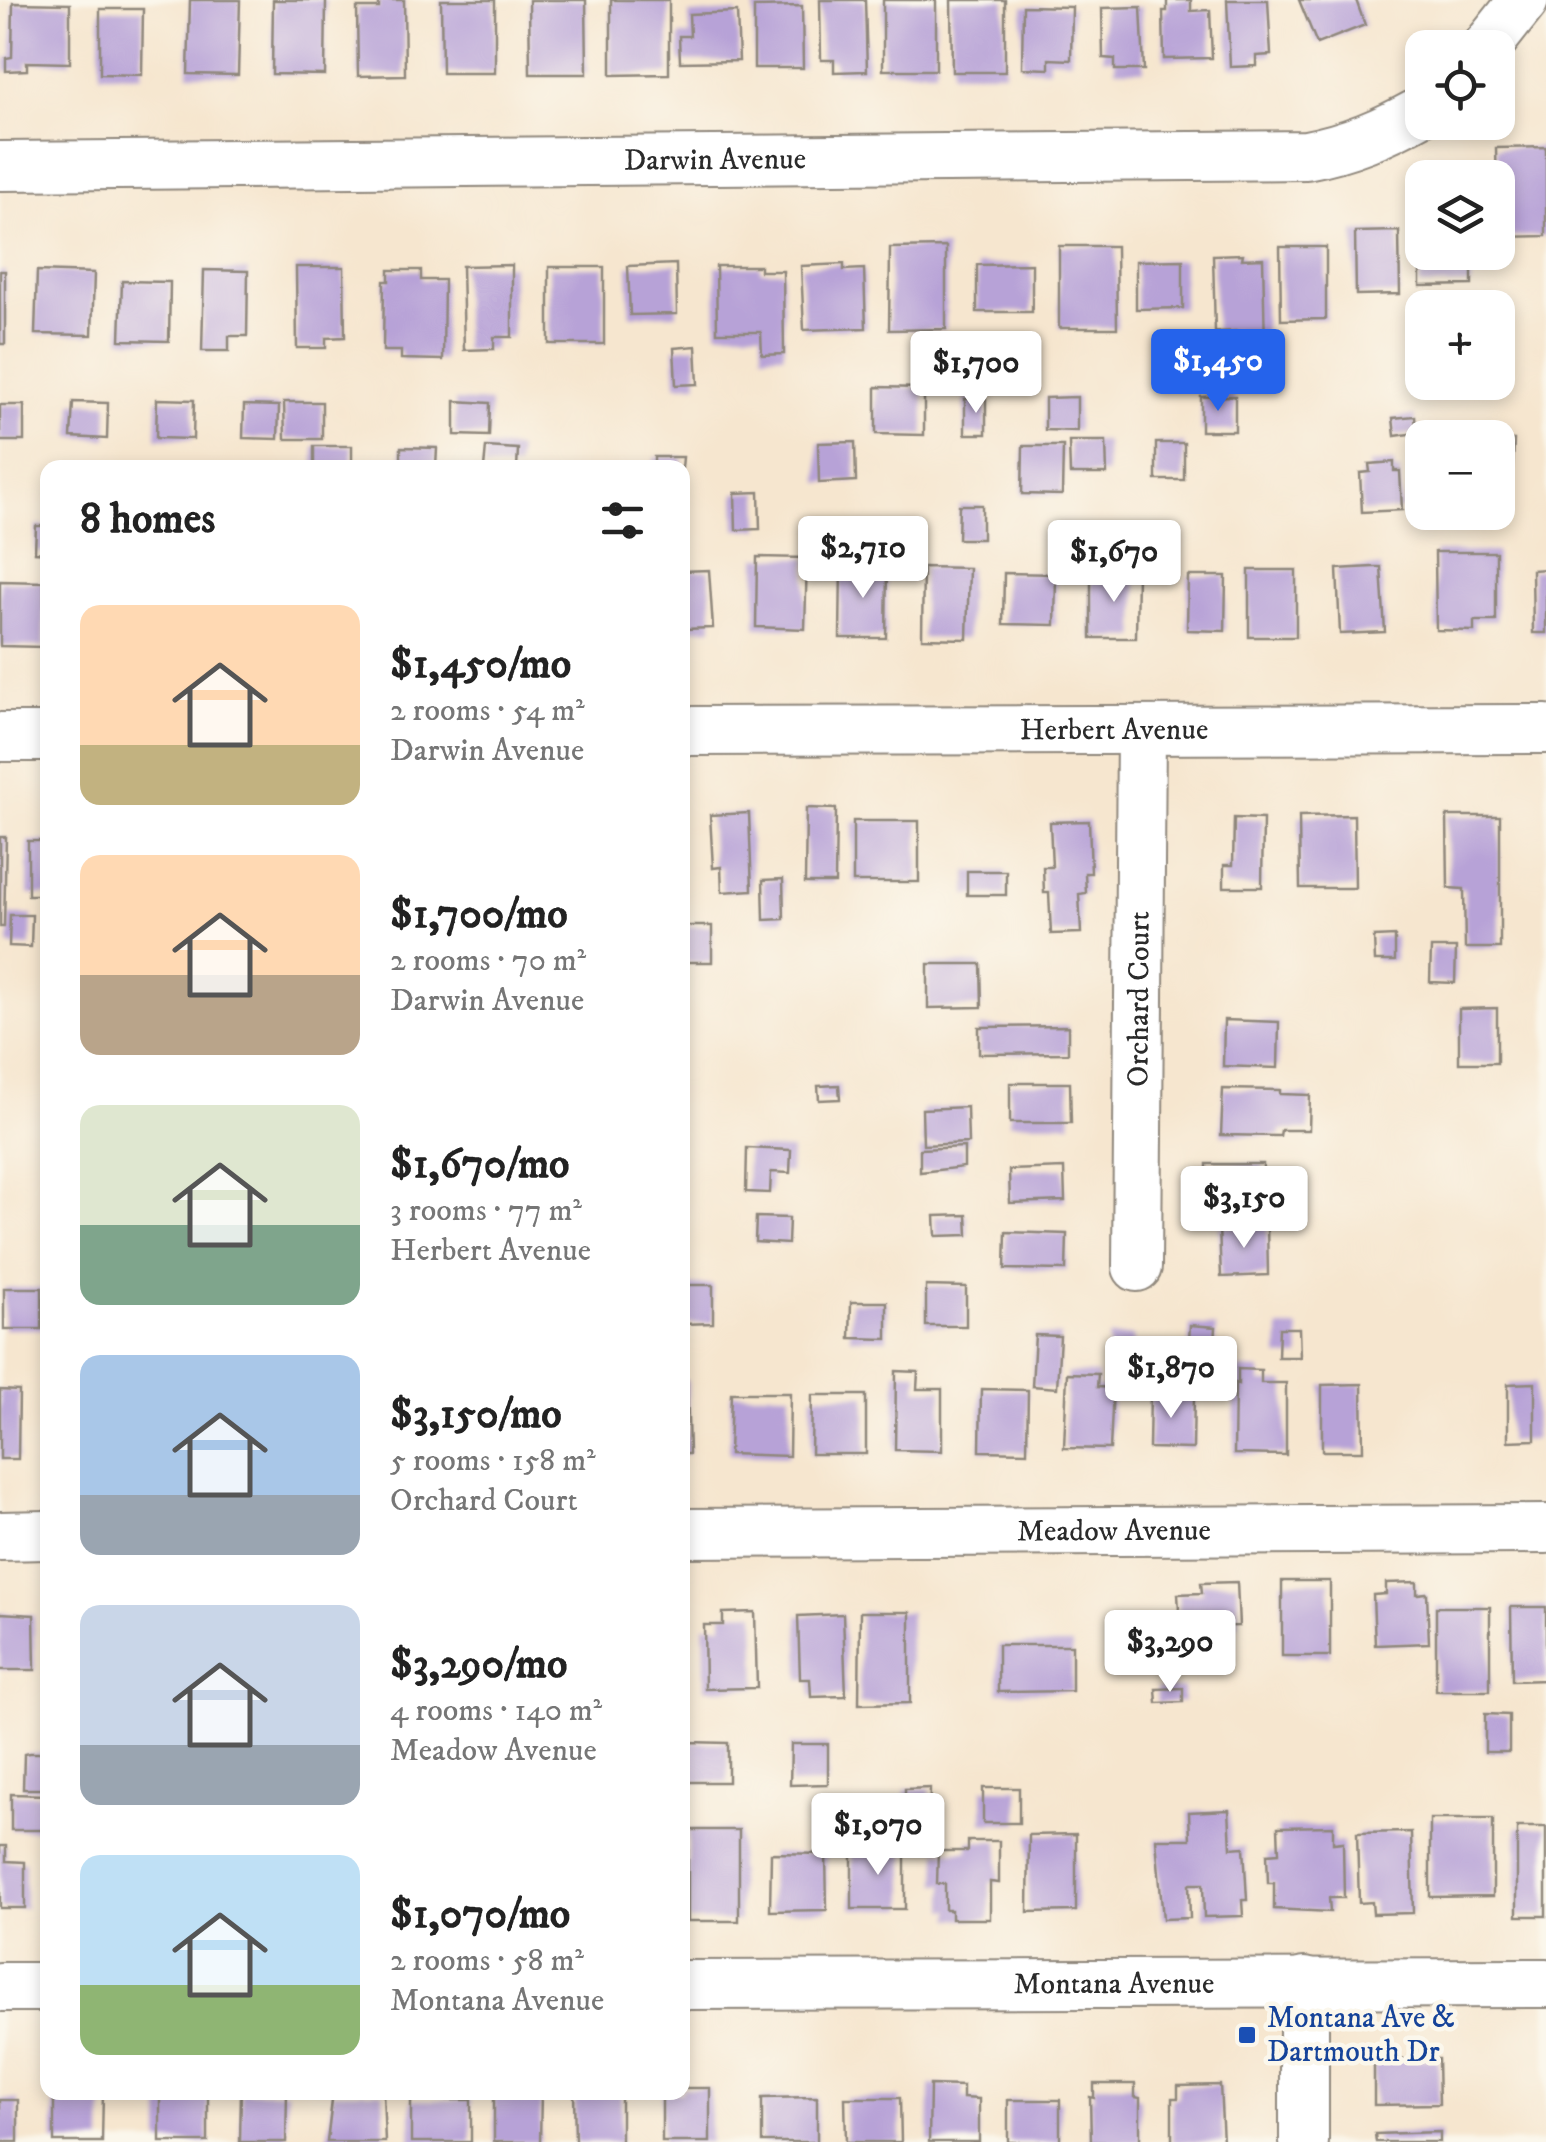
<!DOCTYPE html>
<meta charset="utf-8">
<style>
:root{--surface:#fff;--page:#f2f2f2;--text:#222;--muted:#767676;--accent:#2563eb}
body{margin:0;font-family:"IM FELL DW Pica",serif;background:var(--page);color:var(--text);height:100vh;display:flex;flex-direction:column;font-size:38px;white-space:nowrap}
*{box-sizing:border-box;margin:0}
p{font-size:32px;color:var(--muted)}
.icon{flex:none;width:55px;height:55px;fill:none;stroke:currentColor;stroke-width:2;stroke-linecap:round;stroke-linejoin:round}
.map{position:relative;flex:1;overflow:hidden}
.sheet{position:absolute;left:40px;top:460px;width:650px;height:1640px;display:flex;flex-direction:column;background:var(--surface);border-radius:20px;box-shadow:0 5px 15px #0003}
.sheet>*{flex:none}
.buttons{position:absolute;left:1405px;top:30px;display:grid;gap:20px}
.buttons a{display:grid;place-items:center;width:110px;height:110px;border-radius:20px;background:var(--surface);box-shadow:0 5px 15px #0003;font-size:50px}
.price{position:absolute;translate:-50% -85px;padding:0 22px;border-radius:10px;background:#fff;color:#222;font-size:32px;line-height:65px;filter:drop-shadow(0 2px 5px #0008)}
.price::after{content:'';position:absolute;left:50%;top:60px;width:30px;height:22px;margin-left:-15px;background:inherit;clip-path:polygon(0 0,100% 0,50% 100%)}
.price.active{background:var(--accent);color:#fff}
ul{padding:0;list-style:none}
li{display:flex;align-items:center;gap:30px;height:250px;padding:0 40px}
li span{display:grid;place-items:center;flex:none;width:280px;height:200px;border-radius:20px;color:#555}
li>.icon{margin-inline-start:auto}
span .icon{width:120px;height:120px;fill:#fffc;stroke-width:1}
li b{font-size:42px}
h2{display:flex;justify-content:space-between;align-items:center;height:120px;padding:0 40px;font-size:42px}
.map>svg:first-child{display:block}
</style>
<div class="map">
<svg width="1546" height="2142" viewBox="0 0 1546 2142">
<rect width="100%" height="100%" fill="#fbf7ec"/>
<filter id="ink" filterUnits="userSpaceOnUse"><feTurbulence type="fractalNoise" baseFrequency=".01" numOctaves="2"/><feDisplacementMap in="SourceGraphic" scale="20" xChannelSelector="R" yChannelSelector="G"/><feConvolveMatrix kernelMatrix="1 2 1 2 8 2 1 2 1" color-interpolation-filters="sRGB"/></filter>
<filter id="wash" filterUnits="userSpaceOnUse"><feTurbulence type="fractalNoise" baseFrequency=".0048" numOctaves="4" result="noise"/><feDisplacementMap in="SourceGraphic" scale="40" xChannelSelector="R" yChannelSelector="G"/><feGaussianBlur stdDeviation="2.25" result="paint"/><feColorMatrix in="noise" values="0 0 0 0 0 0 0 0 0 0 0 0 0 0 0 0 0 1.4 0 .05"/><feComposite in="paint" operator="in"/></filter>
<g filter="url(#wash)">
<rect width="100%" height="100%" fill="#f6e6cf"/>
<g id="blocks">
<path fill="#b7a2d7" d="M 190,0 L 240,0 L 238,75 L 188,74 Z
M 273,0 L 326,0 L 325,75 L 272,74 Z
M 379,0 L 404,0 L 405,75 L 358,76 L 357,8 L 379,8 Z
M 441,0 L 495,0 L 495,73 L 442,73 Z
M 529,0 L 586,0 L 587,74 L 530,74 Z
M 611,0 L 669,0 L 669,74 L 611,75 Z
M 820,0 L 865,0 L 867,71 L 834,72 L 834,60 L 821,60 Z
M 883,0 L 936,0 L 936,70 L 883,70 Z
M 951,0 L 1005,0 L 1005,72 L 952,72 Z
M 1167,0 L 1191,0 L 1191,11 L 1210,10 L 1212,58 L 1164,59 L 1163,11 L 1167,11 Z
M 1227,0 L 1268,0 L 1271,55 L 1256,56 L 1256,66 L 1230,67 Z
M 1299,0 L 1356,0 L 1365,25 L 1317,44 Z
M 13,3 L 70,4 L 70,63 L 27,62 L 27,70 L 6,71 L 6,58 L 12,57 Z
M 802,6 L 803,68 L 754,68 L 754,7 Z
M 1023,6 L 1072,7 L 1071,60 L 1049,59 L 1049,69 L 1022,68 Z
M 1141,7 L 1144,70 L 1115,70 L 1115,59 L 1103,58 L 1102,8 Z
M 100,9 L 143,9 L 142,75 L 100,74 Z
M 737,12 L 739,61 L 680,62 L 679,36 L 690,36 L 689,14 Z
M 1546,147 L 1546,236 L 1498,237 L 1496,148 Z
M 1399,231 L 1400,294 L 1356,295 L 1355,232 Z
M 1059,246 L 1116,246 L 1117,328 L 1059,328 Z
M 946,247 L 946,329 L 889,330 L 890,248 Z
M 1280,247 L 1326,247 L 1326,319 L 1281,320 Z
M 1420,252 L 1472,252 L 1472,285 L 1420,286 Z
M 1243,254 L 1242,259 L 1263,258 L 1265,346 L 1238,347 L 1237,331 L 1215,332 L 1213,255 Z
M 1183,260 L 1183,308 L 1136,309 L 1136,261 Z
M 676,264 L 677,314 L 630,315 L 628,266 Z
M 844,264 L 844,270 L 864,269 L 866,328 L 804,330 L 801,266 Z
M 1032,264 L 1032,312 L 977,312 L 977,265 Z
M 512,265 L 512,337 L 494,337 L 494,349 L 464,350 L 462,266 Z
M 716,266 L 760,266 L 760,271 L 783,271 L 784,354 L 762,355 L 761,332 L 717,332 Z
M 296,267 L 344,267 L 345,337 L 326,338 L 326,348 L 297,348 Z
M 549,267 L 604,267 L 604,344 L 549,344 Z
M 204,270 L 248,271 L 247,336 L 229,336 L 229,351 L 202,351 Z
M 389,270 L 421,270 L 421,280 L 444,280 L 443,360 L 401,359 L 401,351 L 383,351 L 384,281 L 389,281 Z
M 0,271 L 5,271 L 5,344 L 0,344 Z
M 37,271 L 94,273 L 92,335 L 35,334 Z
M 122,281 L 170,282 L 169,341 L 120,340 Z
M 696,346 L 698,384 L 676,385 L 674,348 Z
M 876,387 L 924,388 L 924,435 L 876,434 Z
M 1235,396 L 1235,431 L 1201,431 L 1201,397 Z
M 1077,397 L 1077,431 L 1045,430 L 1045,398 Z
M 157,399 L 194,400 L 193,439 L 156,438 Z
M 965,399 L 986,399 L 986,434 L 965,434 Z
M 455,401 L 490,403 L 489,436 L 455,435 Z
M 73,402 L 108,403 L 107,439 L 71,437 Z
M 284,402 L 322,402 L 322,439 L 285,439 Z
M 0,405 L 24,405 L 24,441 L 0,441 Z
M 244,405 L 279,406 L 278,439 L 243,438 Z
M 1415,416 L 1416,433 L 1395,436 L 1393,418 Z
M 1498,439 L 1514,440 L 1512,488 L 1498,488 Z
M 1069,441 L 1106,441 L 1107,474 L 1070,474 Z
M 855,442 L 856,481 L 819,483 L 818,443 Z
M 1156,443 L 1184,443 L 1184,480 L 1156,480 Z
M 314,446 L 352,446 L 352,468 L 314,468 Z
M 1023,446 L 1063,446 L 1062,495 L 1022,494 Z
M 401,447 L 437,448 L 436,468 L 401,468 Z
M 486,447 L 518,449 L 517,468 L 484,468 Z
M 654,457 L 683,457 L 682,468 L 654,468 Z
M 1394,462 L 1394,471 L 1400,471 L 1402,510 L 1362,512 L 1360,473 L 1370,472 L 1369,464 Z
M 759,492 L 760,529 L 736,530 L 735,493 Z
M 959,505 L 982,505 L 982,539 L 958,539 Z
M 36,526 L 48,526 L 48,553 L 35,552 Z
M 885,529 L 887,551 L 861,554 L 858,532 Z
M 1435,552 L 1496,552 L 1496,621 L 1474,621 L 1474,631 L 1436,630 Z
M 757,557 L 807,558 L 805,629 L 756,627 Z
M 841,564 L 887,565 L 886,638 L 840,638 Z
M 923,567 L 969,568 L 967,639 L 922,638 Z
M 1373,567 L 1381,567 L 1385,632 L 1340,634 L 1337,569 Z
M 1546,569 L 1546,633 L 1533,633 L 1532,570 Z
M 709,570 L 713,628 L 682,629 L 682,571 Z
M 1249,570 L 1296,570 L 1296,637 L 1249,637 Z
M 1091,572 L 1137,572 L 1136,638 L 1091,638 Z
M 1004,573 L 1056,574 L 1055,625 L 1003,624 Z
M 1188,576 L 1226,576 L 1225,631 L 1187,630 Z
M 0,581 L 44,582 L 44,647 L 0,646 Z
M 806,808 L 836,809 L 835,883 L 805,883 Z
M 749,813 L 752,890 L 722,892 L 721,867 L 713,868 L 710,815 Z
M 1354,815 L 1355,888 L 1300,888 L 1299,816 Z
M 1447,816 L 1500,816 L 1500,948 L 1465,948 L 1464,889 L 1448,888 Z
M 1234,818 L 1263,819 L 1262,887 L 1224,887 L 1224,865 L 1233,865 Z
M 853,821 L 919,821 L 919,882 L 853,882 Z
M 1089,821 L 1091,873 L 1085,873 L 1086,893 L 1079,894 L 1081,933 L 1051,934 L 1049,893 L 1044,893 L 1043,867 L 1052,867 L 1050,822 Z
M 0,837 L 6,837 L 4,927 L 0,927 Z
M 28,841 L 48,841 L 48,895 L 28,895 Z
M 967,871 L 1006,871 L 1006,895 L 967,895 Z
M 783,879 L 784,919 L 764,920 L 763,880 Z
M 10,915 L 32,915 L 31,947 L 9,946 Z
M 682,926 L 712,926 L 712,962 L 682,962 Z
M 1395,936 L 1395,961 L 1375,961 L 1374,937 Z
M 1431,948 L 1456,948 L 1455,983 L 1430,982 Z
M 928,964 L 981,964 L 982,1007 L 928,1008 Z
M 1497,1008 L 1497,1063 L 1459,1063 L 1459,1009 Z
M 1224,1020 L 1279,1022 L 1278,1068 L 1223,1066 Z
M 1068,1026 L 1068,1053 L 979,1054 L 979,1027 Z
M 1010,1083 L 1070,1083 L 1071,1123 L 1010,1123 Z
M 839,1085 L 840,1099 L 819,1100 L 818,1086 Z
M 1223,1089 L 1280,1090 L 1280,1094 L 1310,1095 L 1309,1130 L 1281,1130 L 1280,1136 L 1221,1135 Z
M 967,1107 L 968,1143 L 923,1145 L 922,1109 Z
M 964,1147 L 964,1167 L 920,1172 L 920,1149 Z
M 747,1148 L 791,1150 L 790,1173 L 771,1172 L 770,1193 L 746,1192 Z
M 1207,1164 L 1263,1164 L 1263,1202 L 1207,1203 Z
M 1064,1168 L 1065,1201 L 1010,1203 L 1009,1170 Z
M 967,1215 L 968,1235 L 936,1236 L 935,1216 Z
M 756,1217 L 789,1218 L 788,1244 L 755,1242 Z
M 1254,1225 L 1267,1225 L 1268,1275 L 1221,1277 L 1219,1226 Z
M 1006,1232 L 1067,1234 L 1066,1270 L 1005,1269 Z
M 682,1285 L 713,1285 L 713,1323 L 682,1324 Z
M 926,1286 L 966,1287 L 966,1326 L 926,1326 Z
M 4,1288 L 42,1288 L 42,1329 L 4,1329 Z
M 851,1302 L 887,1302 L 887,1339 L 850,1338 Z
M 1190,1325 L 1216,1327 L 1214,1359 L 1188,1356 Z
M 1279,1328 L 1299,1328 L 1300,1357 L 1278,1357 Z
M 1035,1335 L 1060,1336 L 1057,1388 L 1032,1386 Z
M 1133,1336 L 1134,1366 L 1110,1367 L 1108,1337 Z
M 1238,1369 L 1261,1370 L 1261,1383 L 1286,1383 L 1286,1455 L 1234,1454 L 1235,1383 L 1238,1384 Z
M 896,1371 L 918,1372 L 917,1389 L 942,1389 L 942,1451 L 895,1450 Z
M 1067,1373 L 1098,1374 L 1097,1387 L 1113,1388 L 1110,1449 L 1064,1448 Z
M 682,1380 L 687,1380 L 689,1454 L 682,1454 Z
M 1535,1383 L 1535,1440 L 1508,1441 L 1508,1384 Z
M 1362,1384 L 1363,1451 L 1322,1451 L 1322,1385 Z
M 981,1389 L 1028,1390 L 1027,1452 L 980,1451 Z
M 0,1390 L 19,1391 L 18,1459 L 0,1459 Z
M 1150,1392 L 1194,1394 L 1193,1449 L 1149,1448 Z
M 731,1393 L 790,1393 L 789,1456 L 729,1454 Z
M 812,1395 L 866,1395 L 866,1454 L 811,1454 Z
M 1282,1581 L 1330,1581 L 1330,1656 L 1282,1656 Z
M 1237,1582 L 1239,1626 L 1180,1627 L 1178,1594 L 1202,1593 L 1201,1583 Z
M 1417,1582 L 1417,1594 L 1427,1593 L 1429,1643 L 1375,1645 L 1373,1595 L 1386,1594 L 1386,1583 Z
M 1436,1607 L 1490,1607 L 1490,1691 L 1436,1691 Z
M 1511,1607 L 1546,1607 L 1546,1680 L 1512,1681 Z
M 755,1612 L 757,1688 L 705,1689 L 704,1625 L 723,1625 L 723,1613 Z
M 860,1612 L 910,1612 L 910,1703 L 859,1704 Z
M 0,1613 L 34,1615 L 35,1670 L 0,1670 Z
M 843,1614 L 846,1696 L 811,1697 L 810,1679 L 800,1679 L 798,1616 Z
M 998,1645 L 1072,1645 L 1072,1691 L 998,1692 Z
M 1183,1688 L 1183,1702 L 1157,1703 L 1156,1689 Z
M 1485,1714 L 1509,1715 L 1509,1752 L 1485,1752 Z
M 688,1742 L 728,1743 L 728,1782 L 687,1782 Z
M 791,1744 L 828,1744 L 828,1784 L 790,1785 Z
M 29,1753 L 48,1753 L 48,1789 L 23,1789 L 24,1754 Z
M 930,1788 L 929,1824 L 905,1824 L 905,1789 Z
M 983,1788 L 1019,1788 L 1019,1823 L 983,1823 Z
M 11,1794 L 47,1795 L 47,1830 L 11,1830 Z
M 1229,1810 L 1231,1848 L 1244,1847 L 1247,1900 L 1242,1900 L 1243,1916 L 1204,1917 L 1203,1884 L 1189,1884 L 1190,1918 L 1163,1919 L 1156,1839 L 1190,1839 L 1189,1812 Z
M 1430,1819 L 1493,1819 L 1493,1896 L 1430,1897 Z
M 1333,1826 L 1333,1843 L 1343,1842 L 1344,1898 L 1329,1898 L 1330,1912 L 1274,1909 L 1274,1883 L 1268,1883 L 1267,1854 L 1279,1853 L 1278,1827 Z
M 1517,1827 L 1546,1827 L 1546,1916 L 1517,1916 Z
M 688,1830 L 739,1830 L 739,1921 L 688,1921 Z
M 1411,1832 L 1413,1913 L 1373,1914 L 1372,1902 L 1359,1903 L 1357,1833 Z
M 1076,1834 L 1076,1911 L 1028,1912 L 1029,1835 Z
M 968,1841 L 999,1841 L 999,1883 L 990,1882 L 990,1919 L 951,1919 L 951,1910 L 945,1910 L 945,1884 L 937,1884 L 938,1851 L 968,1851 Z
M 0,1846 L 6,1846 L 6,1861 L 25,1862 L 25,1908 L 0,1908 Z
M 852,1846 L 905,1847 L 905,1909 L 852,1909 Z
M 771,1853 L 826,1854 L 827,1910 L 770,1911 Z
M 1438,2059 L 1439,2104 L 1374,2105 L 1374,2060 Z
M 1094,2084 L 1135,2084 L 1135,2097 L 1140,2098 L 1140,2142 L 1091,2142 L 1090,2097 L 1094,2098 Z
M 930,2085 L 963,2086 L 963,2098 L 979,2099 L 979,2142 L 929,2142 Z
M 1220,2085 L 1223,2142 L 1172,2142 L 1172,2098 L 1178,2098 L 1178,2086 Z
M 682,2088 L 710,2088 L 710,2142 L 662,2142 L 662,2092 L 682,2092 Z
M 54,2092 L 103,2092 L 102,2142 L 54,2142 Z
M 160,2092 L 208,2092 L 208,2142 L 160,2142 Z
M 241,2092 L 287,2092 L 286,2142 L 240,2142 Z
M 333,2092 L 383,2092 L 385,2142 L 327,2142 Z
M 494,2092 L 541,2092 L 540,2142 L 494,2142 Z
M 574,2092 L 621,2092 L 621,2142 L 575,2142 Z
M 817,2097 L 817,2142 L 762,2142 L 762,2098 Z
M 845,2098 L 900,2098 L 901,2142 L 846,2142 Z
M 0,2100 L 18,2100 L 18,2142 L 0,2142 Z
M 411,2100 L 471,2100 L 471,2142 L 411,2142 Z
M 1008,2100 L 1060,2100 L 1060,2142 L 1008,2142 Z
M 1440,2132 L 1440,2142 L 1376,2142 L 1375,2134 Z"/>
</g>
</g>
<g filter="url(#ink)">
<use href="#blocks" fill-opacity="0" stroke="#90887d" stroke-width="2.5"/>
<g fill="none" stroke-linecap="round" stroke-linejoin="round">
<defs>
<g id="minor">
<path d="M 1486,48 L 1524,0"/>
<path id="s1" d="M 0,166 L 1306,155 C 1349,147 1384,132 1422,111"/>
<path id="s2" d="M 682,731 L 1546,729"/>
<path d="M 0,737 L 48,737"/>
<path id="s3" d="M 1137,1267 L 1141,730"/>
<path id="s4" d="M 682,1533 L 1546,1529"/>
<path d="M 0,1536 L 48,1535"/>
<path id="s5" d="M 682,1985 L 1546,1983"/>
<path d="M 0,1987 L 48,1987"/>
<path d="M 1304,2142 L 1304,1982"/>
</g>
</defs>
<use href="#minor" stroke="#90887d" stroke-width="52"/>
<use href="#minor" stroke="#fff" stroke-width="48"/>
</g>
</g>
<rect fill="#1a4fb4" stroke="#fbf7ec" stroke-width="4" x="1237" y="2025" width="20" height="20" rx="5"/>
<g text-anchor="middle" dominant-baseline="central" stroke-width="9" stroke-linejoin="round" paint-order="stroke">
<g font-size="30" fill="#2b2b2b" stroke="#fbf7ec">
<text stroke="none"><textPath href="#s1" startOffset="715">Darwin Avenue</textPath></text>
<text stroke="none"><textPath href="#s2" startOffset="432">Herbert Avenue</textPath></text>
<text stroke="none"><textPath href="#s3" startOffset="268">Orchard Court</textPath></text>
<text stroke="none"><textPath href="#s4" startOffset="432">Meadow Avenue</textPath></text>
<text stroke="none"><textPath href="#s5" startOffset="432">Montana Avenue</textPath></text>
</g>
<g font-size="30" fill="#164399" stroke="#fbf7ec" text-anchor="start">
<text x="1267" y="2018">Montana Ave &amp;<tspan x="1267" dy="34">Dartmouth Dr</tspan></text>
</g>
</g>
</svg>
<div class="buttons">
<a><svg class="icon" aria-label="locate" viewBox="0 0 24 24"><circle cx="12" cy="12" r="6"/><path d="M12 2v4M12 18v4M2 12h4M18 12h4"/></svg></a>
<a><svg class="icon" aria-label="layers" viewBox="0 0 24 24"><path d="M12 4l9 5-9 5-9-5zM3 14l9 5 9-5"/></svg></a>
<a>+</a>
<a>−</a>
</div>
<b class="price active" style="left:1218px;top:414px">$1,450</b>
<b class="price" style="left:976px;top:416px">$1,700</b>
<b class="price" style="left:863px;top:601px">$2,710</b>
<b class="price" style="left:1114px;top:605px">$1,670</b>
<b class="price" style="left:1244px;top:1251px">$3,150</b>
<b class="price" style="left:1171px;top:1421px">$1,870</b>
<b class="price" style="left:1170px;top:1695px">$3,290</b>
<b class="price" style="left:878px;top:1878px">$1,070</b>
<section class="sheet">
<h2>8 homes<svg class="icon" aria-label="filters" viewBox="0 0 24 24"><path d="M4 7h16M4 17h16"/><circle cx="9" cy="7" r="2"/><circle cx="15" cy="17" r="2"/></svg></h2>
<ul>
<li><span style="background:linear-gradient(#ffd9b3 70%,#c2b280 0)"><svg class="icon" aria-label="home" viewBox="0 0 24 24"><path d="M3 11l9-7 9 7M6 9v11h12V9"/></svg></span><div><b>$1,450/mo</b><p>2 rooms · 54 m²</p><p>Darwin Avenue</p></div></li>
<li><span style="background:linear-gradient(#ffd9b3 60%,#b9a48a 0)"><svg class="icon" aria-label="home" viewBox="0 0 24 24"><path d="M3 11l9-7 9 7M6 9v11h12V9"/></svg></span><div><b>$1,700/mo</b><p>2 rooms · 70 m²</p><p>Darwin Avenue</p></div></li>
<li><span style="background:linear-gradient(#dfe7d0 60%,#7fa58c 0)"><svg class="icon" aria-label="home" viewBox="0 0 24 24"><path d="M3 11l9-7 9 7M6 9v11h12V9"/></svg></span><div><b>$1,670/mo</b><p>3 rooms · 77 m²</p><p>Herbert Avenue</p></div></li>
<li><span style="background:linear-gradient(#a9c7e8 70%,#9aa5b1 0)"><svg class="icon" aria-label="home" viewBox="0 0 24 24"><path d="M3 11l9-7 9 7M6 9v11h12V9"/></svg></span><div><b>$3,150/mo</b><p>5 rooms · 158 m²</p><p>Orchard Court</p></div></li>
<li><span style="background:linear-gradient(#c9d6e8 70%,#9aa5b1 0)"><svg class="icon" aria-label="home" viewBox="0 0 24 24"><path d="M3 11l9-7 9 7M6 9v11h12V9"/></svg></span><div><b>$3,290/mo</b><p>4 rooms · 140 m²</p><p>Meadow Avenue</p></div></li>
<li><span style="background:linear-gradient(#bfe0f5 65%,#8fb573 0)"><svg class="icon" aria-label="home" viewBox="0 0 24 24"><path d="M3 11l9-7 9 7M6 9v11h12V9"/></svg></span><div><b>$1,070/mo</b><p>2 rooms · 58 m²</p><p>Montana Avenue</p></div></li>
</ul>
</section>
</div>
